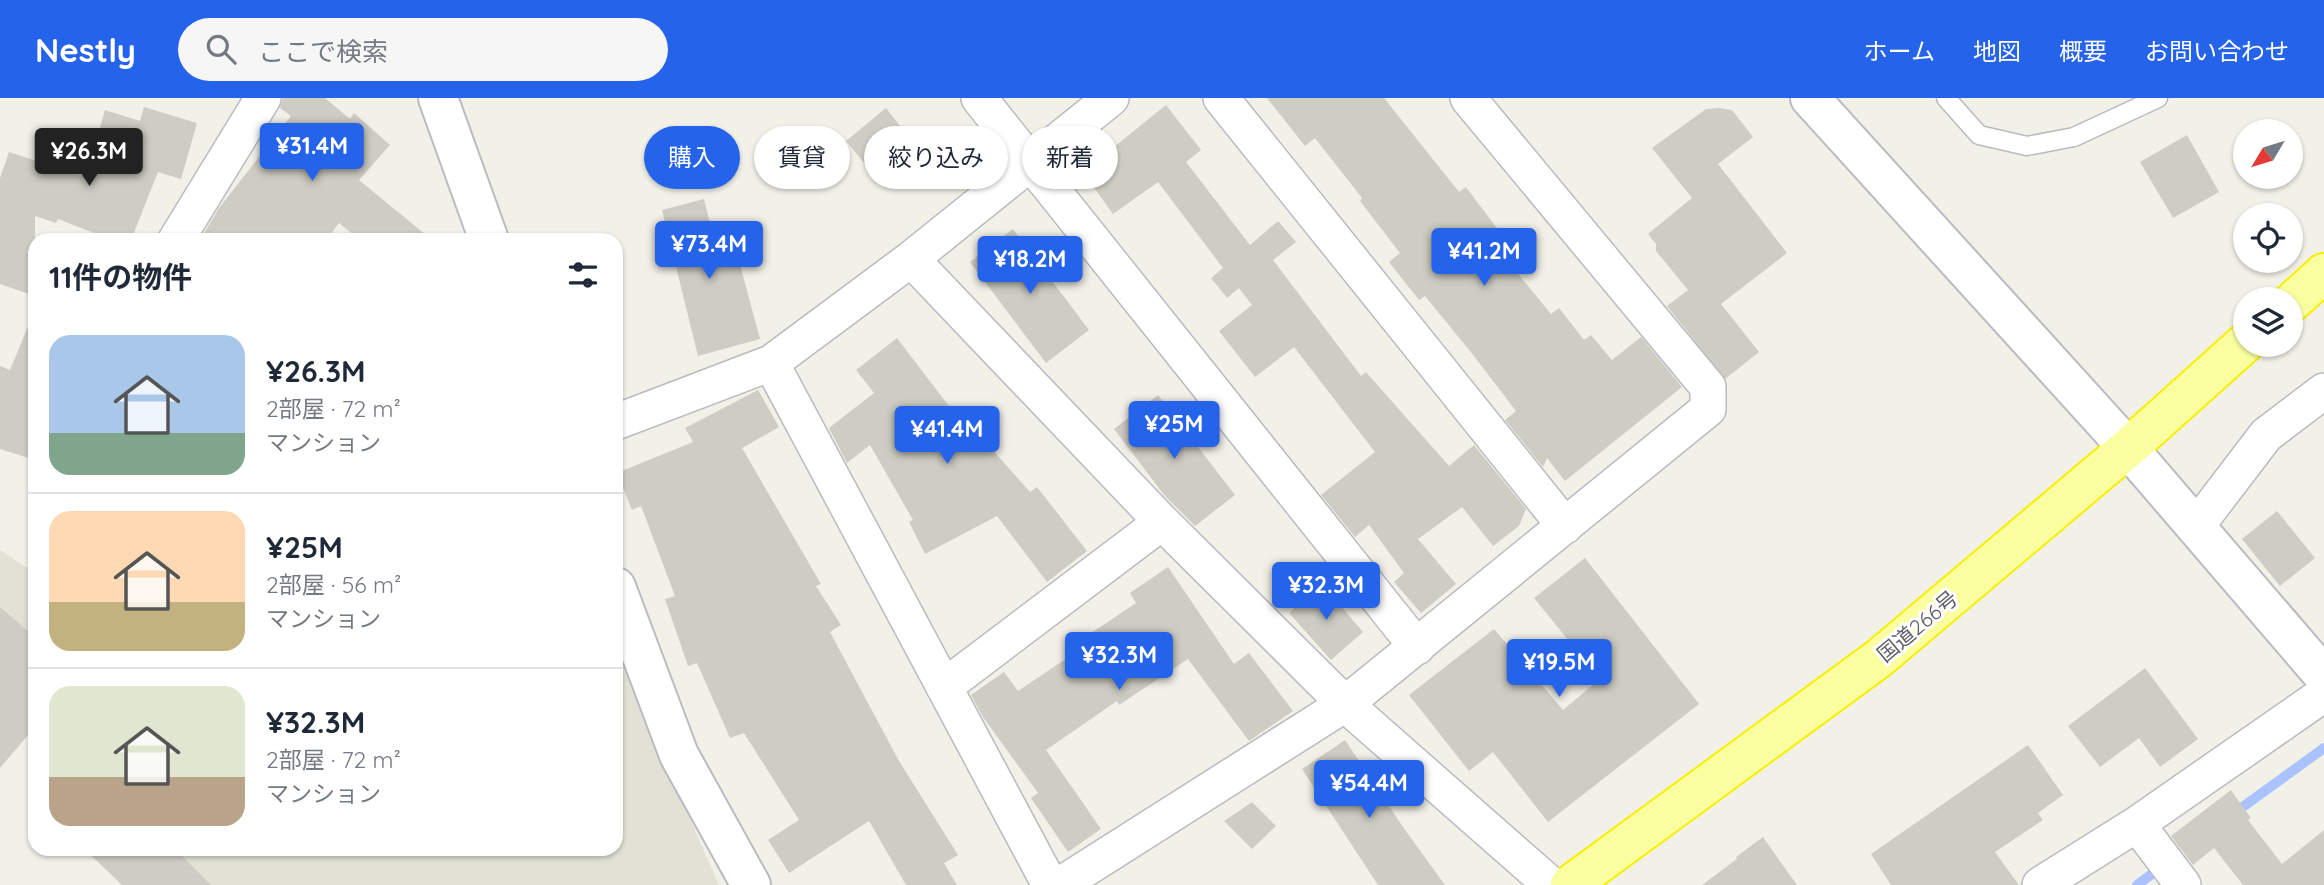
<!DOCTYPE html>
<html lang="ja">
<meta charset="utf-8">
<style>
:root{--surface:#fff;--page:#f6f6f7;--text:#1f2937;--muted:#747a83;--line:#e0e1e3;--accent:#2563eb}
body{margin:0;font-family:Quicksand,"Noto Sans JP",sans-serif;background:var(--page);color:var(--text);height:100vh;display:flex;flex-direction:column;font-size:26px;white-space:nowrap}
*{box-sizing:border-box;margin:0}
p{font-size:23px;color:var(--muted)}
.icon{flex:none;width:38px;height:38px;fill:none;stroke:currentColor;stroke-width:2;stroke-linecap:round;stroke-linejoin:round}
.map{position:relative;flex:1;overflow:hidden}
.sheet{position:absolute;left:28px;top:135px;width:595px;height:623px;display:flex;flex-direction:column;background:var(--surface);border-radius:21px;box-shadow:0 2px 5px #0004}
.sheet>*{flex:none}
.banner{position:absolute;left:644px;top:28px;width:665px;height:63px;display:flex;gap:14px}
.needle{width:46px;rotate:232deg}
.fabs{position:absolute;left:2233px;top:21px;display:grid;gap:14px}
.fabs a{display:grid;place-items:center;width:70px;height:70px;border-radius:50%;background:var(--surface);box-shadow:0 2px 5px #0004;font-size:35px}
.price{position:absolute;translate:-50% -60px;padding:0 16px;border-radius:7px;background:var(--accent);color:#fff;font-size:23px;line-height:46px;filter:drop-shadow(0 2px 4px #0008)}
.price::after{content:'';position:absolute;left:50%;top:42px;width:21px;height:16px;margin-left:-10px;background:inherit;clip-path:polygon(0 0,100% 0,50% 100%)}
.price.active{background:#222;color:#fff}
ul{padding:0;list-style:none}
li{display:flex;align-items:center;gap:21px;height:175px;padding:0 21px}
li+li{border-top:2px solid var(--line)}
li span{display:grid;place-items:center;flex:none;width:196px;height:140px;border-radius:21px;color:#555}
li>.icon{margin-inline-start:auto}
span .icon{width:84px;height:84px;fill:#fffc;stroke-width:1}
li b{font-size:30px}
h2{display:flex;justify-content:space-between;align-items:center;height:84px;padding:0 21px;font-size:30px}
.pill{padding:0 24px;border-radius:32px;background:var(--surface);box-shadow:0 2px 5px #0004;font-size:24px;line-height:63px}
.pill.active{background:var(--accent);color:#fff}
header{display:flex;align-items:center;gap:42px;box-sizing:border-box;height:98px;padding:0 35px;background:var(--accent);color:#fff}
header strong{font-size:33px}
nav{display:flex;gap:38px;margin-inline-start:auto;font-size:24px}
.search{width:490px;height:63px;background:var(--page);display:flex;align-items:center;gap:18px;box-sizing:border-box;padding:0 24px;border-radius:38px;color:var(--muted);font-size:26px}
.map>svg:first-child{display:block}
</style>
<header>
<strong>Nestly</strong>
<div class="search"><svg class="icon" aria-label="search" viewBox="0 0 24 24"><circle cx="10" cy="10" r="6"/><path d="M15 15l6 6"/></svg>ここで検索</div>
<nav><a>ホーム</a><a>地図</a><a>概要</a><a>お問い合わせ</a></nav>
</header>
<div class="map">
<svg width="2324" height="787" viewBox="0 0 2324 787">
<rect width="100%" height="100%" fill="#f1f1e8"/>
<path fill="#e1e2d5" d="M 0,452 L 35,475 L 35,616 L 0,581 Z
M 616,551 L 719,787 L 123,787 L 83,751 L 616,751 Z"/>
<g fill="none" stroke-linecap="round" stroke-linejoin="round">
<path stroke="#aac3ff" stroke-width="10" d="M 2233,716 L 2324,650
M 2137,787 L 2164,767"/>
</g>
<path fill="#cdcdc3" d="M 283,0 L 325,0 L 350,21 L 354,15 L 390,47 L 359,82 L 432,142 L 360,142 L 339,125 L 326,142 L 200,142 L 219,110 L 291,18 L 280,10 Z
M 1267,0 L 1384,0 L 1459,94 L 1466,89 L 1502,137 L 1492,144 L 1551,216 L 1559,210 L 1584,242 L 1591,237 L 1612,262 L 1641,239 L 1682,289 L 1565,383 L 1547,360 L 1543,369 L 1505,322 L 1516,313 L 1474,258 L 1425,198 L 1419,202 L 1389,164 L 1400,155 L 1360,103 L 1362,100 L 1315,40 L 1305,48 Z
M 1166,7 L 1201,52 L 1186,64 L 1250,147 L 1278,123 L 1296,144 L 1273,162 L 1361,278 L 1366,274 L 1449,368 L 1474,347 L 1526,411 L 1519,428 L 1493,448 L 1462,409 L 1418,441 L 1456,486 L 1421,515 L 1394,484 L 1404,475 L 1369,427 L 1355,439 L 1321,397 L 1375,354 L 1294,249 L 1255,279 L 1219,233 L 1252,207 L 1239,190 L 1227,200 L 1211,180 L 1223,170 L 1158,84 L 1113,116 L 1083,74 Z
M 144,9 L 197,25 L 181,81 L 158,74 L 131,142 L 112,142 L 58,121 L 56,125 L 35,118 L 35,177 L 29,196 L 0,186 L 0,80 L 9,54 L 86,79 L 105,12 L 140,23 Z
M 886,10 L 924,58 L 885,90 L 846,43 Z
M 1719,10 L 1732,12 L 1753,39 L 1718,66 L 1787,155 L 1721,206 L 1759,254 L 1725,281 L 1667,208 L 1688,192 L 1656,153 L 1656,146 L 1648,136 L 1692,100 L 1652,50 L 1706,11 Z
M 2187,37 L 2219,94 L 2173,120 L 2140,64 Z
M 704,101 L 712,134 L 720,131 L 730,165 L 739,163 L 760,241 L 698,258 L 662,112 Z
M 1013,131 L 1089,232 L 1046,265 L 970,164 Z
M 34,214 L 35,214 L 35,362 L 0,351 L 0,268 L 10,272 Z
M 897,240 L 958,320 L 962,317 L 1030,394 L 1037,389 L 1087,453 L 1047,484 L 997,418 L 925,456 L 909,424 L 913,422 L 870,347 L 847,365 L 829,330 L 874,295 L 856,272 Z
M 758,292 L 779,329 L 742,350 L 821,486 L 816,488 L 841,527 L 830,534 L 899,663 L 958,757 L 944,765 L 957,787 L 906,787 L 869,723 L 789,775 L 768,742 L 799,722 L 744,635 L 730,640 L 697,565 L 688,568 L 665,501 L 675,498 L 641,408 L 632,412 L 617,375 L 693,344 L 685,330 Z
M 1158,297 L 1235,397 L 1195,428 L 1165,398 L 1114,331 Z
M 2277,413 L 2315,460 L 2280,488 L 2242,441 Z
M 1585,460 L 1699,606 L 1548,724 L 1493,654 L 1469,673 L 1409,597 L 1494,531 L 1563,612 L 1600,581 L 1534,500 Z
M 1168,469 L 1234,566 L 1249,555 L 1293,613 L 1249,643 L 1188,561 L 1119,607 L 1117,603 L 1046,652 L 1101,731 L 1068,754 L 1031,700 L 1038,695 L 983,619 L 971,597 L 1004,574 L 1018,593 L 1082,550 L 1078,544 L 1136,505 L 1130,495 Z
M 1322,486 L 1363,534 L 1331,562 L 1289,515 Z
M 0,509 L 35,539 L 35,629 L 0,670 Z
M 2145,570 L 2198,641 L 2160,669 L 2139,640 L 2100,669 L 2068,628 Z
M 1345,642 L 1405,732 L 1445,787 L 1378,787 L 1302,671 Z
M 2028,647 L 2063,697 L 2038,715 L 2043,722 L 1995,754 L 2019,787 L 1891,787 L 1871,756 Z
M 2231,692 L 2251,720 L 2248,722 L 2282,766 L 2324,732 L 2324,787 L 2243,787 L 2214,750 L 2193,767 L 2171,738 Z
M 1252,704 L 1276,728 L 1252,751 L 1224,723 Z
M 1763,739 L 1797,787 L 1702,787 L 1737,761 L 1736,759 Z
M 85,751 L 175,751 L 211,787 L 122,787 Z"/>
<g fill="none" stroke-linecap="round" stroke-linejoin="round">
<defs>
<path id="service" d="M 1946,0 L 1979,37 L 2027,48 L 2074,39 L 2158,0"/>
<path id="minor" d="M 979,0 L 1417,549
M 1221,0 L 1565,428
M 176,142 L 263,0
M 911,161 L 1162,424 L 1345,606 L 1551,787
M 771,265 L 1050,787
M 616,324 L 771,265 L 911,161 L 1111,0
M 2195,430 L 2266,337 L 2324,293
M 944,589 L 1162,424
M 2137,726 L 2183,787
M 1060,787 L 1345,606 L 1708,311 L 1708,289 L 1468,0
M 2040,787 L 2137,726 L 2324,596"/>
<path id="tertiary" d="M 438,0 L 489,142
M 1810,0 L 2128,350 L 2324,578
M 616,489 L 679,657 L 751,787"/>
<path id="trunk" d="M 2291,205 L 2324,175
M 1570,787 L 1878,561 L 2128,350 L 2245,245"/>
</defs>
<use href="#service" stroke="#babac1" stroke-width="21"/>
<use href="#minor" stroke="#babac1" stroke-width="38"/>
<use href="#tertiary" stroke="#babac1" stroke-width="42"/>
<use href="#trunk" stroke="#f9ef00" stroke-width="42"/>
<use href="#service" stroke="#fff" stroke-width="18"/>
<use href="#minor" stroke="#fff" stroke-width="35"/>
<use href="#tertiary" stroke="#fff" stroke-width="38"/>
<use href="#trunk" stroke="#faffa0" stroke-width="38"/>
</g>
<g text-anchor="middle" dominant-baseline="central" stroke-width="6" stroke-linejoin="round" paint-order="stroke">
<g font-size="21" fill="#5f6068" stroke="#fff">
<text transform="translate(1917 528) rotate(-40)">国道266号</text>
</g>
</g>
</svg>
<div class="fabs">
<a><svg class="needle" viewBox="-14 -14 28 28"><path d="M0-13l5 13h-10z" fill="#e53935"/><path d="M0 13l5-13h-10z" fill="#747a83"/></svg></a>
<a><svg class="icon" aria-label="locate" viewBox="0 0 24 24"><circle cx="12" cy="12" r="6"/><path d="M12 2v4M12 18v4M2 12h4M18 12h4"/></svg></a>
<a><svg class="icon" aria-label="layers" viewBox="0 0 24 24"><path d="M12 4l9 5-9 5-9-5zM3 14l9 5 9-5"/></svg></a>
</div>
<b class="price" style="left:312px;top:85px">¥31.4M</b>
<b class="price active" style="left:89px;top:90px">¥26.3M</b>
<b class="price" style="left:709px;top:183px">¥73.4M</b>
<b class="price" style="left:1484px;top:190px">¥41.2M</b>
<b class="price" style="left:1030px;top:198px">¥18.2M</b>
<b class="price" style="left:1174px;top:363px">¥25M</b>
<b class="price" style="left:947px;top:368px">¥41.4M</b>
<b class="price" style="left:1326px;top:524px">¥32.3M</b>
<b class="price" style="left:1119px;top:594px">¥32.3M</b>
<b class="price" style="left:1559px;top:601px">¥19.5M</b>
<b class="price" style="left:1369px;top:722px">¥54.4M</b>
<div class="banner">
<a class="pill active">購入</a>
<a class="pill">賃貸</a>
<a class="pill">絞り込み</a>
<a class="pill">新着</a>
</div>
<section class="sheet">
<h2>11件の物件<svg class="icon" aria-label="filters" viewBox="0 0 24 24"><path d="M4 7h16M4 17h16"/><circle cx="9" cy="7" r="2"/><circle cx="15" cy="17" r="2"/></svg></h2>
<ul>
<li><span style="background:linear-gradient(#a9c7e8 70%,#7fa58c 0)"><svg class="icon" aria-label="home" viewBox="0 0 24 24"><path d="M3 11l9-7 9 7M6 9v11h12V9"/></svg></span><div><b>¥26.3M</b><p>2部屋 · 72 m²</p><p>マンション</p></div></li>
<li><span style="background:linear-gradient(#ffd9b3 65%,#c2b280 0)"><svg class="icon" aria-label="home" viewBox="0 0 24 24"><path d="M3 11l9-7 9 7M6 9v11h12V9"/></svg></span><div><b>¥25M</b><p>2部屋 · 56 m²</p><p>マンション</p></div></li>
<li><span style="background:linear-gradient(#dfe7d0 65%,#b9a48a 0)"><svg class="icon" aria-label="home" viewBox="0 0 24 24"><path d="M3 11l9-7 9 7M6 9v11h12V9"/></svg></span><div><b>¥32.3M</b><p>2部屋 · 72 m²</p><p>マンション</p></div></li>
</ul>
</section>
</div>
